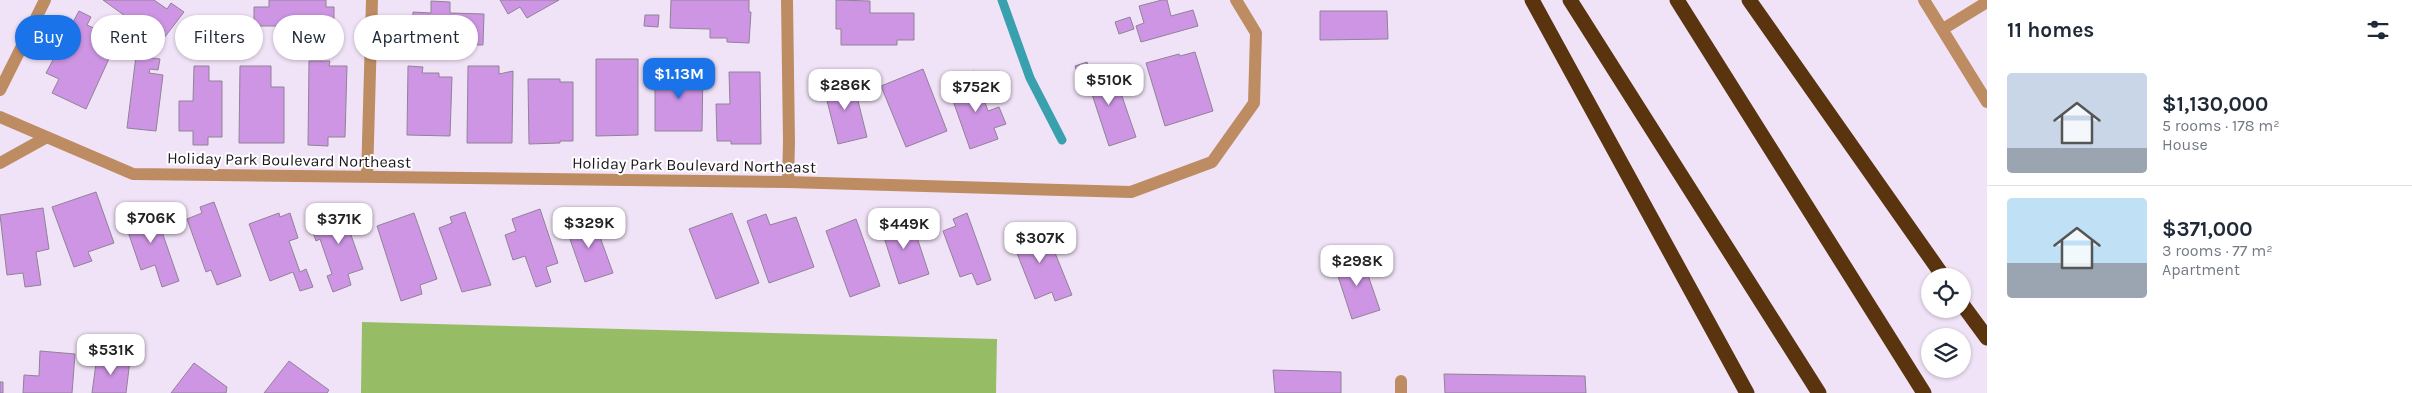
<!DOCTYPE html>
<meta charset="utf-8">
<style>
:root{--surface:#fff;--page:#f6f6f7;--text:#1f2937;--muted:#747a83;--line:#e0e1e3;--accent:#1a73e8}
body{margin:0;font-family:Karla,sans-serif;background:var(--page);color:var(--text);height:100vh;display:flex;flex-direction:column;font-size:19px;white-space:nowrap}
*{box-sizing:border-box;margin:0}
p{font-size:16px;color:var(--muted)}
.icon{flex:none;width:28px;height:28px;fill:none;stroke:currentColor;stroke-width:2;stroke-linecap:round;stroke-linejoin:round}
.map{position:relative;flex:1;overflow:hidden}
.drawer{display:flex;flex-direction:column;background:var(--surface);width:425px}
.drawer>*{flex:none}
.hud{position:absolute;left:15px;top:15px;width:475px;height:45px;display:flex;gap:10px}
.fabs{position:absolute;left:1921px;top:268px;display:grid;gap:10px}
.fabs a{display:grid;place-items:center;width:50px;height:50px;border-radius:50%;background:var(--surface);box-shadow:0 1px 4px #0004;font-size:25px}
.price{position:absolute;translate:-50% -42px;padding:0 11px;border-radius:10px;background:#fff;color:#222;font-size:16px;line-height:32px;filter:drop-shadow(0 1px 2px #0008)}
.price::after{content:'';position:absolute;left:50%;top:30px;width:15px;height:11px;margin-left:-8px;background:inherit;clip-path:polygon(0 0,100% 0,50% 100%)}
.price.on{background:var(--accent);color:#fff}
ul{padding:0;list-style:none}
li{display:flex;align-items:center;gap:15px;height:125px;padding:0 20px}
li+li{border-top:1px solid var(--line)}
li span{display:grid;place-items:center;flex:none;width:140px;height:100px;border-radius:5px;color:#555}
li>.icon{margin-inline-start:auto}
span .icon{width:60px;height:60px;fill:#fffc;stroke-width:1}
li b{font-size:21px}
h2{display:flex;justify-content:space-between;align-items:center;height:60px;padding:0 20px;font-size:21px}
.tag{padding:0 18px;border-radius:22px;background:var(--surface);box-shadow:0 1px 4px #0004;font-size:18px;line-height:45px}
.tag.on{background:var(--accent);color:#fff}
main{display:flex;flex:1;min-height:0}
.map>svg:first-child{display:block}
</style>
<main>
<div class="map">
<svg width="1987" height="393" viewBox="0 0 1987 393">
<rect width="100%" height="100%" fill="#f1e3f7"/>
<path fill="#96bd65" d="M 362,322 L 997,339 L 996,393 L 361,393 Z"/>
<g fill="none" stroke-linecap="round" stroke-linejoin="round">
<path stroke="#39a1ae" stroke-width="9" d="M 1002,0 L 1030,78 L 1062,140"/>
</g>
<path fill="#cd95e3" stroke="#908395" d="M 103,0 L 154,0 L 167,9 L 171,3 L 184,12 L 161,42 Z
M 269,0 L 326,0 L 326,7 L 334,7 L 334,40 L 298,40 L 298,26 L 254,26 L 254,7 L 269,7 Z
M 500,0 L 559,0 L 527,18 L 520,7 L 508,14 Z
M 671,0 L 749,0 L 749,12 L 751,12 L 749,43 L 727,42 L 727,38 L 710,38 L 710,29 L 670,28 Z
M 836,0 L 870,1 L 870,13 L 914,13 L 914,40 L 897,40 L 897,45 L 841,45 L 841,29 L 836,29 Z
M 1162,0 L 1167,0 L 1171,16 L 1193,10 L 1198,26 L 1141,42 L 1136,26 L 1144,23 L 1139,6 Z
M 431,1 L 450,2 L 450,13 L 484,14 L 483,45 L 412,44 L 413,12 L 431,13 Z
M 79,11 L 91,17 L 87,25 L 118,39 L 86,109 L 52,93 L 59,79 L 46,73 Z
M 1320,11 L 1387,11 L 1388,39 L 1320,40 Z
M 645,15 L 659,15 L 658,27 L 644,26 Z
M 1130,17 L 1134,29 L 1119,34 L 1115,22 Z
M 1195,52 L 1213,111 L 1165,126 L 1146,63 L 1179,54 L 1180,56 Z
M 136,56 L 160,59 L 158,70 L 150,69 L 149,73 L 163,75 L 156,131 L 127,128 Z
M 596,59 L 638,59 L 638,135 L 596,136 Z
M 309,61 L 330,61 L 329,66 L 347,66 L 345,137 L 328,137 L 328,146 L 308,145 Z
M 1087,62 L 1092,77 L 1101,74 L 1102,80 L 1115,76 L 1136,137 L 1109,146 L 1087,79 L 1080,81 L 1075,66 Z
M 194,66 L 209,66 L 209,81 L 222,81 L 222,137 L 208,137 L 208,145 L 193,145 L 193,131 L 179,131 L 179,101 L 193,101 Z
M 240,66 L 271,66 L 271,87 L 284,87 L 284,143 L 239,143 Z
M 408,66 L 423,67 L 422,73 L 439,73 L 439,77 L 452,77 L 450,136 L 407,135 Z
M 468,66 L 499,66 L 499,74 L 513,71 L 512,143 L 467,143 Z
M 923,69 L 947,131 L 906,147 L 881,86 Z
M 655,70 L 703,70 L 702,131 L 655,131 Z
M 974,71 L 988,111 L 999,107 L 1006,124 L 994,128 L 998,139 L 970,149 L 951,95 L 964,90 L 959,77 Z
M 729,72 L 760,72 L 761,144 L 731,144 L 731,141 L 717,141 L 716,104 L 730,104 Z
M 852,77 L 867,137 L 838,144 L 823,85 Z
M 528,79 L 560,79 L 560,82 L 573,82 L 573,141 L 560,141 L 560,143 L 529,144 Z
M 96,192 L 114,243 L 88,252 L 92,261 L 74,267 L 52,207 Z
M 214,202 L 241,276 L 217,285 L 211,270 L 206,272 L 187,219 L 202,213 L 200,207 Z
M 152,203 L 179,281 L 162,287 L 155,265 L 141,270 L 123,217 L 137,212 L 135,209 Z
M 353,207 L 362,231 L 351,235 L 363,269 L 348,274 L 351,285 L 333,292 L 327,276 L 332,274 L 320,239 L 316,241 L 309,221 Z
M 43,208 L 49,249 L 36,252 L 41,285 L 25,287 L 23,273 L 7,275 L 0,215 Z
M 540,209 L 558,263 L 546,267 L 551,282 L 536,287 L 525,256 L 513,260 L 505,235 L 516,231 L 512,219 Z
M 465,212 L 491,285 L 462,292 L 439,228 L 452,223 L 450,217 Z
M 279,213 L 280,217 L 290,213 L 298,238 L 289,241 L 300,272 L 306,269 L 313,287 L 300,291 L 293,272 L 270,281 L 249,224 Z
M 414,213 L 437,279 L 420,285 L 422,294 L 401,301 L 377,226 Z
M 732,213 L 759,283 L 716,299 L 689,229 Z
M 967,213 L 991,280 L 977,285 L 972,273 L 960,277 L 943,231 L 956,226 L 953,219 Z
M 766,214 L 770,225 L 796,217 L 814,267 L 769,283 L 747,221 Z
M 592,215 L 613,273 L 585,282 L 565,225 Z
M 910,216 L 929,274 L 899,284 L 880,225 Z
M 856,219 L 880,286 L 850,297 L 826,231 Z
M 1030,225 L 1034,238 L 1047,233 L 1072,295 L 1055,301 L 1052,292 L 1035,299 L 1009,233 Z
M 1361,255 L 1380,310 L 1352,319 L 1334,264 Z
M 40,351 L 75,354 L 72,393 L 23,393 L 24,375 L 39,376 Z
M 97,356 L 130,360 L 126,393 L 92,393 Z
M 289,361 L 329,390 L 327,393 L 264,393 Z
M 194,363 L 227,387 L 226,393 L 171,393 Z
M 1273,370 L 1341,372 L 1341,393 L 1275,393 Z
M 1444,374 L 1585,376 L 1586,393 L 1445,393 Z
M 0,382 L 3,382 L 3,393 L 0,393 Z"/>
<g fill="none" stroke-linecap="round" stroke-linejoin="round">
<path stroke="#be8c62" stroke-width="12" d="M 1401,393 L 1401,381"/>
<path stroke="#be8c62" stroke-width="12" d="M 787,0 L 789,142 L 788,182
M 1924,0 L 1987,102
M 1943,29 L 1987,2
M 0,90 L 45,0
M 0,117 L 133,174 L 788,182 L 1131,192 L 1212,162 L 1254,103 L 1256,33 L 1236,0
M 0,163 L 47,137
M 367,177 L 372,0"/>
<path stroke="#5a340f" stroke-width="15" d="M 1532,0 L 1747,393
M 1570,0 L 1819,393
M 1677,0 L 1924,393
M 1749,0 L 1943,276
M 1962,304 L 1987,338"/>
</g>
<g text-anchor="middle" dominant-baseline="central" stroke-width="4" stroke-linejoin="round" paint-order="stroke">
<g font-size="16" fill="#1c171e" stroke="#fff">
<text transform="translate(289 160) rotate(1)">Holiday Park Boulevard Northeast</text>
<text transform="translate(694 165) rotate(1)">Holiday Park Boulevard Northeast</text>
</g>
</g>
</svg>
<div class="fabs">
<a><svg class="icon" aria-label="locate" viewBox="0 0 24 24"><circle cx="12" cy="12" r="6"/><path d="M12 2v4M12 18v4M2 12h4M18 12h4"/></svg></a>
<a><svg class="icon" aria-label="layers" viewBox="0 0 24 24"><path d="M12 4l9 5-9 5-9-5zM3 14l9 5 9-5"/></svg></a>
</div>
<b class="price on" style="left:679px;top:100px">$1.13M</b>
<b class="price" style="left:1109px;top:106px">$510K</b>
<b class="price" style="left:845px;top:111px">$286K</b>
<b class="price" style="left:976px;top:113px">$752K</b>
<b class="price" style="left:151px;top:244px">$706K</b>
<b class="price" style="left:339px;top:245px">$371K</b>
<b class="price" style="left:589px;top:249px">$329K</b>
<b class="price" style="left:904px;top:250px">$449K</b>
<b class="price" style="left:1040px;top:264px">$307K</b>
<b class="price" style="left:1357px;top:287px">$298K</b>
<b class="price" style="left:111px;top:376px">$531K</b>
<div class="hud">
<a class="tag on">Buy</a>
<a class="tag">Rent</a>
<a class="tag">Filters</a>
<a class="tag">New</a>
<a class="tag">Apartment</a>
</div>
</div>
<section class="drawer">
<h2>11 homes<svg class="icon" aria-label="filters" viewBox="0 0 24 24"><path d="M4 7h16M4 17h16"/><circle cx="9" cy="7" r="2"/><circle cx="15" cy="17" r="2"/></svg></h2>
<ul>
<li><span style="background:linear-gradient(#c9d6e8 75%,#9aa5b1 0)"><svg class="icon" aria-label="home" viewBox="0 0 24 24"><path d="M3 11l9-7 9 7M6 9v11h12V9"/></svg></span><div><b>$1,130,000</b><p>5 rooms · 178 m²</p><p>House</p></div></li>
<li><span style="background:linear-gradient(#bfe0f5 65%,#9aa5b1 0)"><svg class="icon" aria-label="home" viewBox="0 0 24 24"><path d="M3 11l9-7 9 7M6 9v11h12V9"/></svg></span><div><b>$371,000</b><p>3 rooms · 77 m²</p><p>Apartment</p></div></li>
</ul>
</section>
</main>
